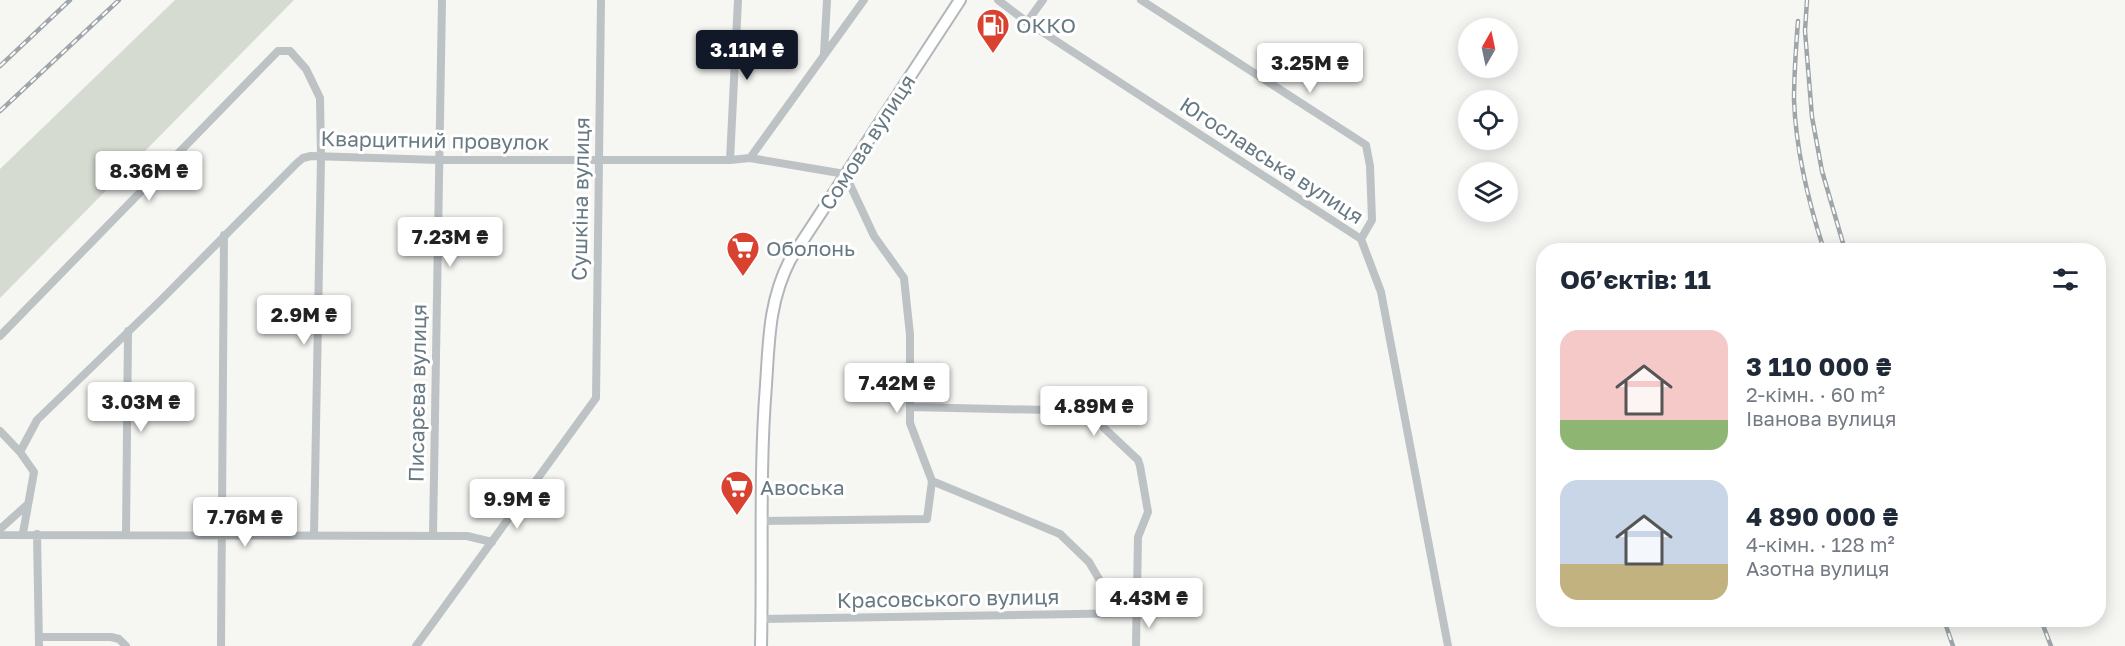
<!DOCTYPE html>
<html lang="uk">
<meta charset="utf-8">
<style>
:root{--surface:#fff;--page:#f6f6f7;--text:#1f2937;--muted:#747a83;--accent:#111827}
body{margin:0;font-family:"Golos Text",sans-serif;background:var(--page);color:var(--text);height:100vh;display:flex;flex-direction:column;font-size:22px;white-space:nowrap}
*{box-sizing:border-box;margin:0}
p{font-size:20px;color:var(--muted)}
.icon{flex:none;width:33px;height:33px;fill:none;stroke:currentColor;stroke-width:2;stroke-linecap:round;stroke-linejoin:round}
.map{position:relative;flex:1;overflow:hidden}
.drawer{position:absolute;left:1536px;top:243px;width:570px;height:384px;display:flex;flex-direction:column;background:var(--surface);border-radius:24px;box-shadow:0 3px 15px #0003}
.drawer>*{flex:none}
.needle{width:39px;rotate:9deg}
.tools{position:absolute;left:1458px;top:18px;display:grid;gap:12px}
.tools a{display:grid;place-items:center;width:60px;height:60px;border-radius:50%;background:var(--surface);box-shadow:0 3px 15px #0003;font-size:30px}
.price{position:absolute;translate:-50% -51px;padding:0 14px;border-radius:6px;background:#fff;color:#222;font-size:20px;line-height:39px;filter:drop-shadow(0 2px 3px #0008)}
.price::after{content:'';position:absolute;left:50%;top:36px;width:18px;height:14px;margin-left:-9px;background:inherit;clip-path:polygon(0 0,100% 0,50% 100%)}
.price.active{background:var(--accent);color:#fff}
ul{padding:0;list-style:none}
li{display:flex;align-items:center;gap:18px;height:150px;padding:0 24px}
li span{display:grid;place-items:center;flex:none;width:168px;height:120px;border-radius:18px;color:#555}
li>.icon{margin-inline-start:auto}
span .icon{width:72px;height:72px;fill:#fffc;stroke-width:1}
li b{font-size:26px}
h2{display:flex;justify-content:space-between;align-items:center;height:72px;padding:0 24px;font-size:26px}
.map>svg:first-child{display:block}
</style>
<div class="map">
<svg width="2125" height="646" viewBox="0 0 2125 646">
<rect width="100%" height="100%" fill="#f6f6f3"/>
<path fill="#d6dbd2" d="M 175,0 L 294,0 L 0,298 L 0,169 Z"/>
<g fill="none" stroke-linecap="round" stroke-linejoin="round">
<defs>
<path id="major" d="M 761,646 C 763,559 759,472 766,385 C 769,339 769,301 790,260 L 960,0"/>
</defs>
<use href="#major" stroke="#b0b6b9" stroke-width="14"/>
<path stroke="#bdc2c4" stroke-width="8" d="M 998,0 L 1027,22 L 1361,239 L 1381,292 L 1448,646
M 1141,0 L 1366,145 L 1370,166 L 1372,220 L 1361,239
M 1027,22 L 1043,0
M 824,54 L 827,0
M 750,158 L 864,0
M 730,160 L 738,0
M 0,336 L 278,51 L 290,51 L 306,69 L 320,98 L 321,157 L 314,535
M 910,407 L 1091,411 L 1099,417 L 1104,428 L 1138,460 L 1140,466 L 1148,512 L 1138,537 L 1136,646
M 0,431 L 20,452
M 932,481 L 1060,534 L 1089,562 L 1119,613
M 0,529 L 28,504
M 23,533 L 34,472 L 20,452 L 37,420 L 160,301 L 297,163 L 303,158 L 311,156 L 439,160 L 730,160 L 750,158 L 845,174 L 874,236 L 904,278 L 910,335 L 910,423 L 932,481 L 927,519 L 762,521
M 37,534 L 39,646
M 126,534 L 128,331
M 0,535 L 467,536 L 492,542
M 433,535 L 442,0
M 761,619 L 1136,613
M 39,637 L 111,637 L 119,639 L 126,646
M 221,646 L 224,235
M 416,646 L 596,398 L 601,0"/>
<use href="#major" stroke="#fff" stroke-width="10"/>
<defs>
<path id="rail" d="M 1807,0 L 1805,31 L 1812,117 L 1822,171 L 1845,250
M 1798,21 C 1796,47 1794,74 1794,100 C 1796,152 1808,201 1824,250
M 0,66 L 70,0
M 0,111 L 119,0
M 1944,620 L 1953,646
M 2041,620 L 2051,646"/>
</defs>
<use href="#rail" stroke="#9fa6aa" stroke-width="4.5"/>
<use href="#rail" stroke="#fff" stroke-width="2" stroke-dasharray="7" stroke-linecap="butt"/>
</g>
<defs>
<symbol id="fuel-pin" viewBox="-11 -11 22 30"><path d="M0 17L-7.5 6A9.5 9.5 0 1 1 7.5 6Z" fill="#d94230" stroke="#fff"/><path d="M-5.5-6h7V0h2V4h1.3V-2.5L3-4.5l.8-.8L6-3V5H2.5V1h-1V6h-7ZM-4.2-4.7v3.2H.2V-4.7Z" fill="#fff"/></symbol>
<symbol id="supermarket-pin" viewBox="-11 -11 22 30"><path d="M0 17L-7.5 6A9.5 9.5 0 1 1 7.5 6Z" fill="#d94230" stroke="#fff"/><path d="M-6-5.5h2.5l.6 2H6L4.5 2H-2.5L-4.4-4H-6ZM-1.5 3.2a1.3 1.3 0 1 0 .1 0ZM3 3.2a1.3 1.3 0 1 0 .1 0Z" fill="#fff"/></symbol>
</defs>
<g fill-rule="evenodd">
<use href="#fuel-pin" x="974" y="6" width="38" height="52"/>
<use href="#supermarket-pin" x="724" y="229" width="38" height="52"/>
<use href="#supermarket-pin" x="718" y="468" width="38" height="52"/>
</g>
<g text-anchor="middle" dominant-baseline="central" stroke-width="6" stroke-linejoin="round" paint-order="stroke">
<g font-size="21" fill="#677982" stroke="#fff" text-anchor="start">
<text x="1016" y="25">ОККО</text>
<text x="766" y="248">Оболонь</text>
<text x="760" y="487">Авоська</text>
</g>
<g font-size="21" fill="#677982" stroke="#fff">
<text transform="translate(435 140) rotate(1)">Кварцитний провулок</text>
<text transform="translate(867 142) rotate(-57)">Сомова вулиця</text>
<text transform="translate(1272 160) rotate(33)">Югославська вулиця</text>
<text transform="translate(580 199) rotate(-89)">Сушкіна вулиця</text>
<text transform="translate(417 393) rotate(-89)">Писарєва вулиця</text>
<text transform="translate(948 598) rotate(-1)">Красовського вулиця</text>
</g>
</g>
</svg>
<div class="tools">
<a><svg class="needle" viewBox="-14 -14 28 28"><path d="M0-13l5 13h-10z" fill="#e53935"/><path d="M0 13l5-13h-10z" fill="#747a83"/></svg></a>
<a><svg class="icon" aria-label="locate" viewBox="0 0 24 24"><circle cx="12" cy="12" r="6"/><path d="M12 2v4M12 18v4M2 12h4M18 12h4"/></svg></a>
<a><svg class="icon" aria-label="layers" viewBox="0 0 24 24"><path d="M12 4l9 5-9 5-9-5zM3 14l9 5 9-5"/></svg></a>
</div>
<b class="price active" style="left:747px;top:81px">3.11M ₴</b>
<b class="price" style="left:1310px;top:94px">3.25M ₴</b>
<b class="price" style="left:149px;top:202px">8.36M ₴</b>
<b class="price" style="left:450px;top:268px">7.23M ₴</b>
<b class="price" style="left:304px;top:346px">2.9M ₴</b>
<b class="price" style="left:897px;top:414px">7.42M ₴</b>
<b class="price" style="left:141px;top:433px">3.03M ₴</b>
<b class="price" style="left:1094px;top:437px">4.89M ₴</b>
<b class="price" style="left:517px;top:530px">9.9M ₴</b>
<b class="price" style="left:245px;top:548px">7.76M ₴</b>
<b class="price" style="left:1149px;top:629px">4.43M ₴</b>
<section class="drawer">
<h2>Об’єктів: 11<svg class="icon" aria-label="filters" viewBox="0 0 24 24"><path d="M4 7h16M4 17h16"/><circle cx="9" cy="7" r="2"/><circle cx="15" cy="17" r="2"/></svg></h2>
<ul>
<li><span style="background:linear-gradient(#f6c9c9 75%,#8fb573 0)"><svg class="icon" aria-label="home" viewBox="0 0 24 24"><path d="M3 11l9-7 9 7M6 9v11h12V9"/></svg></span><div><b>3 110 000 ₴</b><p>2-кімн. · 60 m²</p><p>Іванова вулиця</p></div></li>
<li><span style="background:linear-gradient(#c9d6e8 70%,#c2b280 0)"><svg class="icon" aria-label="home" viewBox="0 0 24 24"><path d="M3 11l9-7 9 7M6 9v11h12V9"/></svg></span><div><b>4 890 000 ₴</b><p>4-кімн. · 128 m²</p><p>Азотна вулиця</p></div></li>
</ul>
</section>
</div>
